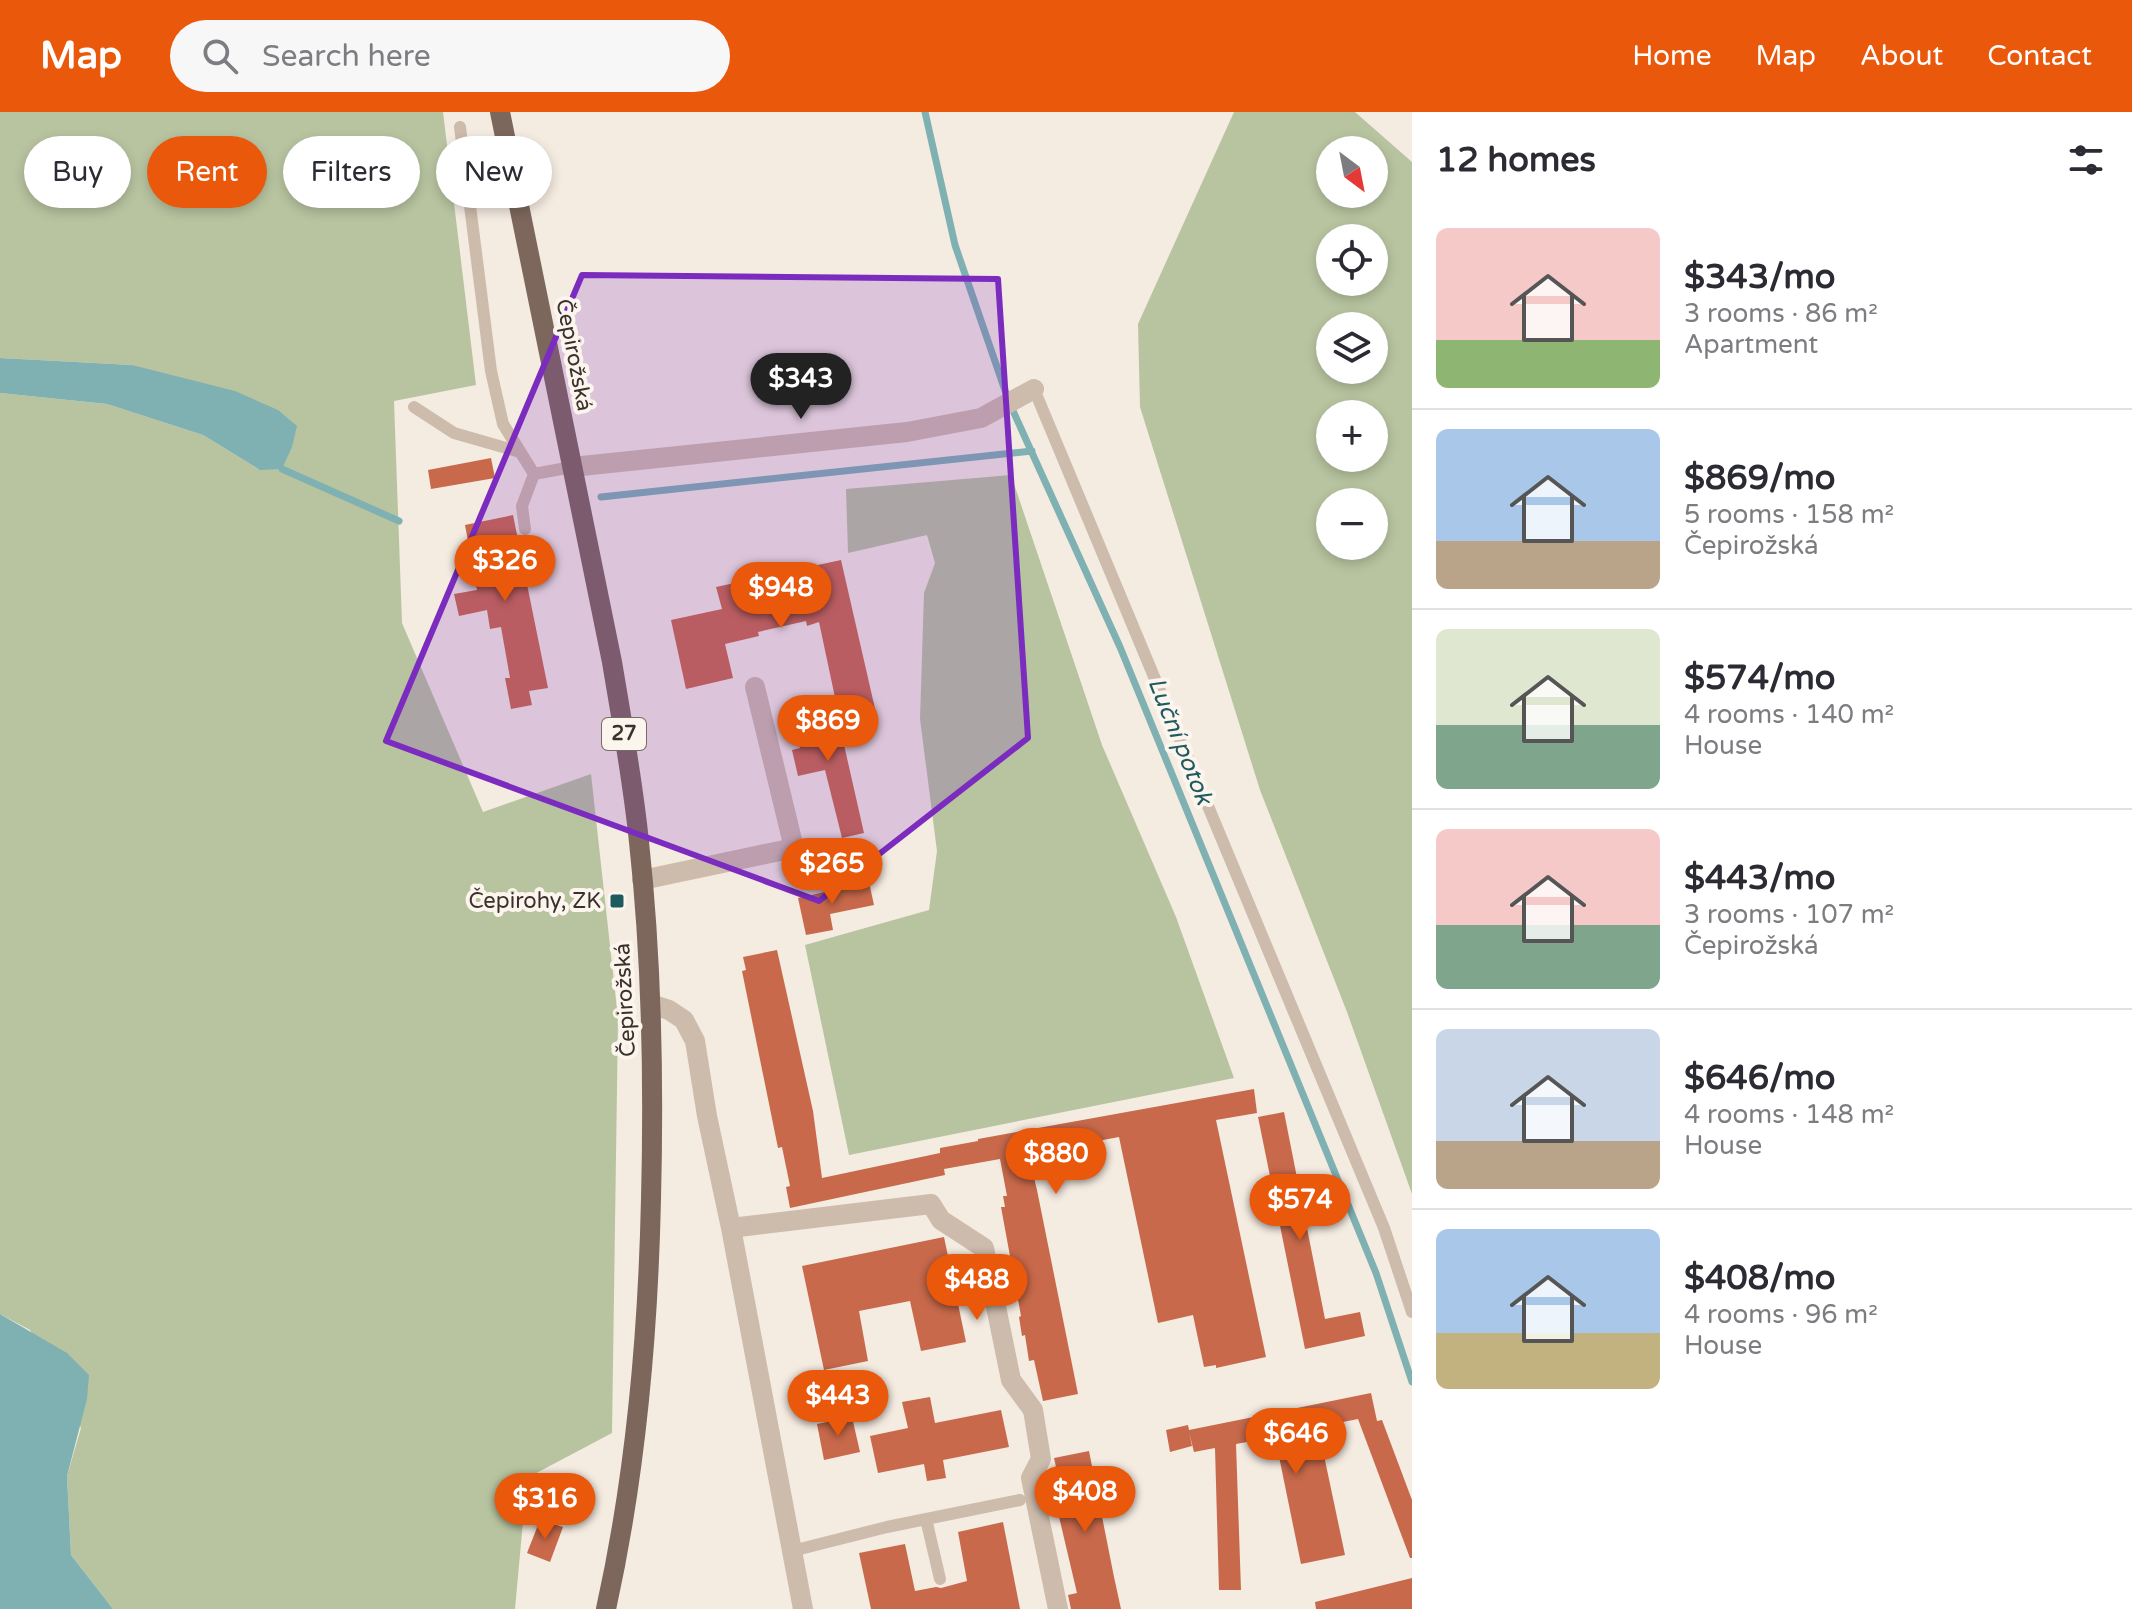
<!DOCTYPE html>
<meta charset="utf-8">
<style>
:root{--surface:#fff;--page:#f7f7f7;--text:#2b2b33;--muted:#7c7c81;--line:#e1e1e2;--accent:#ea580c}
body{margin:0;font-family:"Varela Round",sans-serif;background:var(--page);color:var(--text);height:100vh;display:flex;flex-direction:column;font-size:30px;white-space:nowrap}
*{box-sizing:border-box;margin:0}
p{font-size:26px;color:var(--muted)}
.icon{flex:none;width:44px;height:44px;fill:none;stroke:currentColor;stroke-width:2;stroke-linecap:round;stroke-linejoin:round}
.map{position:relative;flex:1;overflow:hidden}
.details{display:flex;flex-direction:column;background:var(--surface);width:720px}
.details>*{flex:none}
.top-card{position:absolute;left:24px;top:24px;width:760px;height:72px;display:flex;gap:16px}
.needle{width:52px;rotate:148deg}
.tools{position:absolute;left:1316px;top:24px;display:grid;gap:16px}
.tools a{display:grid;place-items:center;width:72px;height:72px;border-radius:50%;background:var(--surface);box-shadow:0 4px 12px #0003;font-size:40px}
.price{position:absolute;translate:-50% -68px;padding:0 18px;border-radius:28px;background:var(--accent);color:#fff;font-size:26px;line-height:52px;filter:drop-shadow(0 2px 4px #0008)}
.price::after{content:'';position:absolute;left:50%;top:48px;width:24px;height:18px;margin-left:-12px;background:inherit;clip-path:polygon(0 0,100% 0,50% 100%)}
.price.selected{background:#222;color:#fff}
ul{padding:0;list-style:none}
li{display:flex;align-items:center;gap:24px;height:200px;padding:0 24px}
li+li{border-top:2px solid var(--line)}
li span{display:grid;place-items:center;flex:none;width:224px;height:160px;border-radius:12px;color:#555}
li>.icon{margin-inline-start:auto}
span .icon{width:96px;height:96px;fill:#fffc;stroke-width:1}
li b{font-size:34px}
h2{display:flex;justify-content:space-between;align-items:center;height:96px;padding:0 24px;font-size:34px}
.pill{padding:0 28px;border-radius:36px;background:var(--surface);box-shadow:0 4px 12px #0003;font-size:28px;line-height:72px}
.pill.selected{background:var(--accent);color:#fff}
header{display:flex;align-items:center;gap:48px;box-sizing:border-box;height:112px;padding:0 40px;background:var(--accent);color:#fff}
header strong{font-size:38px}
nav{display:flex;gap:44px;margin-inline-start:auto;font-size:28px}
.search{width:560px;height:72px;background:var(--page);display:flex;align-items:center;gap:20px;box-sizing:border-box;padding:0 28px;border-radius:44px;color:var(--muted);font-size:30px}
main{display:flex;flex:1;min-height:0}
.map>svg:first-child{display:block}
</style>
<header>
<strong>Map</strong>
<div class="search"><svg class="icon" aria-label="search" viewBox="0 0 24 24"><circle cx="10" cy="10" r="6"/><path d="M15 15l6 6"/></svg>Search here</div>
<nav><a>Home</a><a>Map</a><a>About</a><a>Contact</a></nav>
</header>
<main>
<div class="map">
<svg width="1412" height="1497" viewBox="0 0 1412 1497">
<rect width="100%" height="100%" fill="#f4ebe1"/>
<path fill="#b8c4a0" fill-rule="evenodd" d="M 0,0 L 443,0 L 476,273 L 394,289 L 402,511 L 483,700 L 591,662 L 618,906 L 612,1321 L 527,1366 L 515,1497 L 113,1497 L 71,1443 L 67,1364 L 81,1316 L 30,1218 L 0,1202 L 0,281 L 107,292 L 203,323 L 260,358 L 132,253 L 0,246 Z
M 1234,0 L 1355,0 L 1412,50 L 1412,1082 L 1347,900 L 1260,678 L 1140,295 L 1138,212 ZM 1330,38 L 1374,38 L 1374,82 L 1330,82 ZM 1330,126 L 1374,126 L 1374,170 L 1330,170 ZM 1330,214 L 1374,214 L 1374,258 L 1330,258 ZM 1330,302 L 1374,302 L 1374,346 L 1330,346 ZM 1330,390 L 1374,390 L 1374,434 L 1330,434 Z
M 1011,363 L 1102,633 L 1176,805 L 1234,966 L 849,1043 L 805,833 L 929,798 L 937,739 L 920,607 L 924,481 L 935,451 L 927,423 L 848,441 L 846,377 Z"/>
<path fill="#7fb0b2" d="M 0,246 L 132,253 L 235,279 L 278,298 L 297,314 L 292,335 L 282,357 L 260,358 L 203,323 L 107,292 L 0,281 Z
M 0,1202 L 67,1241 L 89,1263 L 87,1287 L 67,1364 L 71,1443 L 113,1497 L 0,1497 Z"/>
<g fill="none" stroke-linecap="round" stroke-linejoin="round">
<path stroke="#7fb0b2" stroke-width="7" d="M 925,0 L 955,133 L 1009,290 L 1120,535 L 1376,1161 L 1412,1270
M 282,357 L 399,409
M 601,385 L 1032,339"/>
</g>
<path fill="#c8694b" d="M 491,346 L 495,366 L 431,377 L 428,358 Z
M 513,403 L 548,576 L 529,579 L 532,593 L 511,597 L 505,566 L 510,566 L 501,515 L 490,517 L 487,498 L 459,504 L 454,482 L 477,478 L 465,413 Z
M 841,448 L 876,601 L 840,609 L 819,510 L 807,514 L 806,509 L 758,520 L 759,524 L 725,532 L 733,566 L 686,577 L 671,508 L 722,497 L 716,475 Z
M 835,593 L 864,721 L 842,726 L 825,658 L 798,664 L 792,638 L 800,636 L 793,603 Z
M 869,770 L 874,793 L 830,802 L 833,818 L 806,823 L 798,786 Z
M 777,838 L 813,999 L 822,1066 L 940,1041 L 940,1036 L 978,1029 L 978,1027 L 1254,977 L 1257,1001 L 1216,1008 L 1266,1245 L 1216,1256 L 1216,1253 L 1204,1255 L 1193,1203 L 1158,1211 L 1119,1025 L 1028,1042 L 1037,1078 L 1078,1282 L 1043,1289 L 1034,1248 L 1029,1249 L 1025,1223 L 1022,1224 L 1019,1205 L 1021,1204 L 1001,1095 L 1005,1095 L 1003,1084 L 1007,1084 L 1000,1047 L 944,1057 L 945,1063 L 790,1096 L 786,1075 L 790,1074 L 782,1035 L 778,1036 L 742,859 L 746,858 L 743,845 Z
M 1284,1000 L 1325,1207 L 1360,1200 L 1365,1224 L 1305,1237 L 1258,1005 Z
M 944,1125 L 966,1230 L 921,1239 L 910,1189 L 859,1199 L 868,1249 L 824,1258 L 802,1154 Z
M 1371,1281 L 1377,1309 L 1382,1308 L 1412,1388 L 1412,1446 L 1410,1446 L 1358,1307 L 1318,1315 L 1345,1443 L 1301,1452 L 1275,1325 L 1236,1332 L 1241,1478 L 1219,1478 L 1215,1336 L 1194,1340 L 1189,1320 L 1192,1334 L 1170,1340 L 1166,1318 L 1188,1313 L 1189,1318 Z
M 930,1285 L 935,1311 L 1001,1298 L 1009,1335 L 943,1348 L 946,1366 L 927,1369 L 924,1352 L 878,1361 L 870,1324 L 908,1316 L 902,1290 Z
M 852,1305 L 860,1340 L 824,1348 L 817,1312 Z
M 1089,1339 L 1114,1465 L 1121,1497 L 1071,1497 L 1068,1483 L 1077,1481 L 1052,1375 L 1060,1373 L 1054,1346 Z
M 540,1408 L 563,1415 L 550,1450 L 527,1441 Z
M 1003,1410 L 1020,1497 L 871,1497 L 859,1441 L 905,1432 L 915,1479 L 936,1475 L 941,1476 L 967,1469 L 958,1420 Z
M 1412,1466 L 1412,1497 L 1316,1497 L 1315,1490 Z"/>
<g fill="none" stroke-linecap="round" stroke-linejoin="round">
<path stroke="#cdbbac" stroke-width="12" d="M 460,15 L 491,259 L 503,312 L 534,362 L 572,355
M 1034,277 L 1384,1116 L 1412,1200
M 414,295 L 454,321 L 520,340
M 525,417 L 522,394 L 534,362
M 926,1407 L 940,1467
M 792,1439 L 887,1415 L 1020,1388"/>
<path stroke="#cdbbac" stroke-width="20" d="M 572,355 L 907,320 L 981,306 L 1034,277
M 642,768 L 794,736 L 755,575
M 651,892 L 669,898 L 684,908 L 695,929 L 707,1004 L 731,1116 L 803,1497
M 731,1116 L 931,1092 L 941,1108 L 984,1136 L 1011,1268 L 1033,1298 L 1041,1347 L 1031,1366 L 1058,1497"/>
<path stroke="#7d675c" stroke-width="20" d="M 500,0 L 612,550 C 622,610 633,670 639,730 C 652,849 654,968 651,1087 C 648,1225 636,1362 606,1497"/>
</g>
<path fill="#7b2cbf" fill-opacity="0.2" stroke="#7b2cbf" stroke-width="6" stroke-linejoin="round" d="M 582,163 L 998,167 L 1028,626 L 819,789 L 386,629 Z"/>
<rect fill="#1f5a5e" stroke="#fbf5ee" stroke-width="3" x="609" y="781" width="16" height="16" rx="4"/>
<g text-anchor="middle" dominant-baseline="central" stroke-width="8" stroke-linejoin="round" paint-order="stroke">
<rect fill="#fbf5ee" stroke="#756b66" stroke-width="2" x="602" y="606" width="44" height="32" rx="6"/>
<g font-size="20" font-weight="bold" fill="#3b302b">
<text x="624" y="622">27</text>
</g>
<g font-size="22" fill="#3b302b" stroke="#fbf5ee">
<text transform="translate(574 243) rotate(79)">Čepirožská</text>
<text transform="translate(625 888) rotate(-93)">Čepirožská</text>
</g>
<g font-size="22" fill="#3b302b" stroke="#fbf5ee" text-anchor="end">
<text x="601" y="789">Čepirohy, ZK</text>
</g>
<g font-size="24" font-style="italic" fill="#1f5a5e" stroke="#fbf5ee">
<text transform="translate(1180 629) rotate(68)">Luční potok</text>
</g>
</g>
</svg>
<div class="tools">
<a><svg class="needle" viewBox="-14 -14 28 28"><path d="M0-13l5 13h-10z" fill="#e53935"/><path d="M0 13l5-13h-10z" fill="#7c7c81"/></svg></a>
<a><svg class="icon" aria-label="locate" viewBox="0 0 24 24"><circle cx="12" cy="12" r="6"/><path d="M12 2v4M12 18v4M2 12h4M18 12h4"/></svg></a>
<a><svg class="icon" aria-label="layers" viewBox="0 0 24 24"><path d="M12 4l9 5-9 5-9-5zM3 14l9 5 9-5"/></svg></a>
<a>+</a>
<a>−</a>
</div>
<b class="price selected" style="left:801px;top:309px">$343</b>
<b class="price" style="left:505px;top:491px">$326</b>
<b class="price" style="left:781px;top:518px">$948</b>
<b class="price" style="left:828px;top:651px">$869</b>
<b class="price" style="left:832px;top:794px">$265</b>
<b class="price" style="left:1056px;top:1084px">$880</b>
<b class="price" style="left:1300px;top:1130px">$574</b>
<b class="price" style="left:977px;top:1210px">$488</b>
<b class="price" style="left:838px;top:1326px">$443</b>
<b class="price" style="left:1296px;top:1364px">$646</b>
<b class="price" style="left:1085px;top:1422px">$408</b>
<b class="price" style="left:545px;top:1429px">$316</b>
<div class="top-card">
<a class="pill">Buy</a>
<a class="pill selected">Rent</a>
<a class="pill">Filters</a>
<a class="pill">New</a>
</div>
</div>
<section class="details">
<h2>12 homes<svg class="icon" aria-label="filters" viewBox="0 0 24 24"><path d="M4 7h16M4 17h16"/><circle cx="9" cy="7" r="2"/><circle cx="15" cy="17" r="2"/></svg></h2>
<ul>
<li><span style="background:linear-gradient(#f6c9c9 70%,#8fb573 0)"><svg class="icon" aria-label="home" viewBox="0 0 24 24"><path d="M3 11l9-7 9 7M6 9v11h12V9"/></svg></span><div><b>$343/mo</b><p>3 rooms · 86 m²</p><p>Apartment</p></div></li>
<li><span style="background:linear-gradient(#a9c7e8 70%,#b9a48a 0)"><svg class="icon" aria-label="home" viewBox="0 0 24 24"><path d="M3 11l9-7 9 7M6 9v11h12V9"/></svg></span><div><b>$869/mo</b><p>5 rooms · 158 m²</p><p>Čepirožská</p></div></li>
<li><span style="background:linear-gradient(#dfe7d0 60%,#7fa58c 0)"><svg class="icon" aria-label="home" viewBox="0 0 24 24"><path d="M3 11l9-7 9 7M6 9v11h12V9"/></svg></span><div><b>$574/mo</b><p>4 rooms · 140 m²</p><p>House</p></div></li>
<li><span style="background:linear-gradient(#f6c9c9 60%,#7fa58c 0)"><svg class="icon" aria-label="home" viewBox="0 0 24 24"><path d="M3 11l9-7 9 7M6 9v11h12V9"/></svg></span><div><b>$443/mo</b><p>3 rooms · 107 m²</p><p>Čepirožská</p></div></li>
<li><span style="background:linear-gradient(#c9d6e8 70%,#b9a48a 0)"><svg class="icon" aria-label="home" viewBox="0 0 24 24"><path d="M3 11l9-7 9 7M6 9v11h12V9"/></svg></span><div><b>$646/mo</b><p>4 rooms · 148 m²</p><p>House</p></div></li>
<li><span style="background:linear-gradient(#a9c7e8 65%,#c2b280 0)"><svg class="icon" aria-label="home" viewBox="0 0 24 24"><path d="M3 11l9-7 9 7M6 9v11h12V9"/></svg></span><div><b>$408/mo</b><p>4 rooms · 96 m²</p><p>House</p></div></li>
</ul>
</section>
</main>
